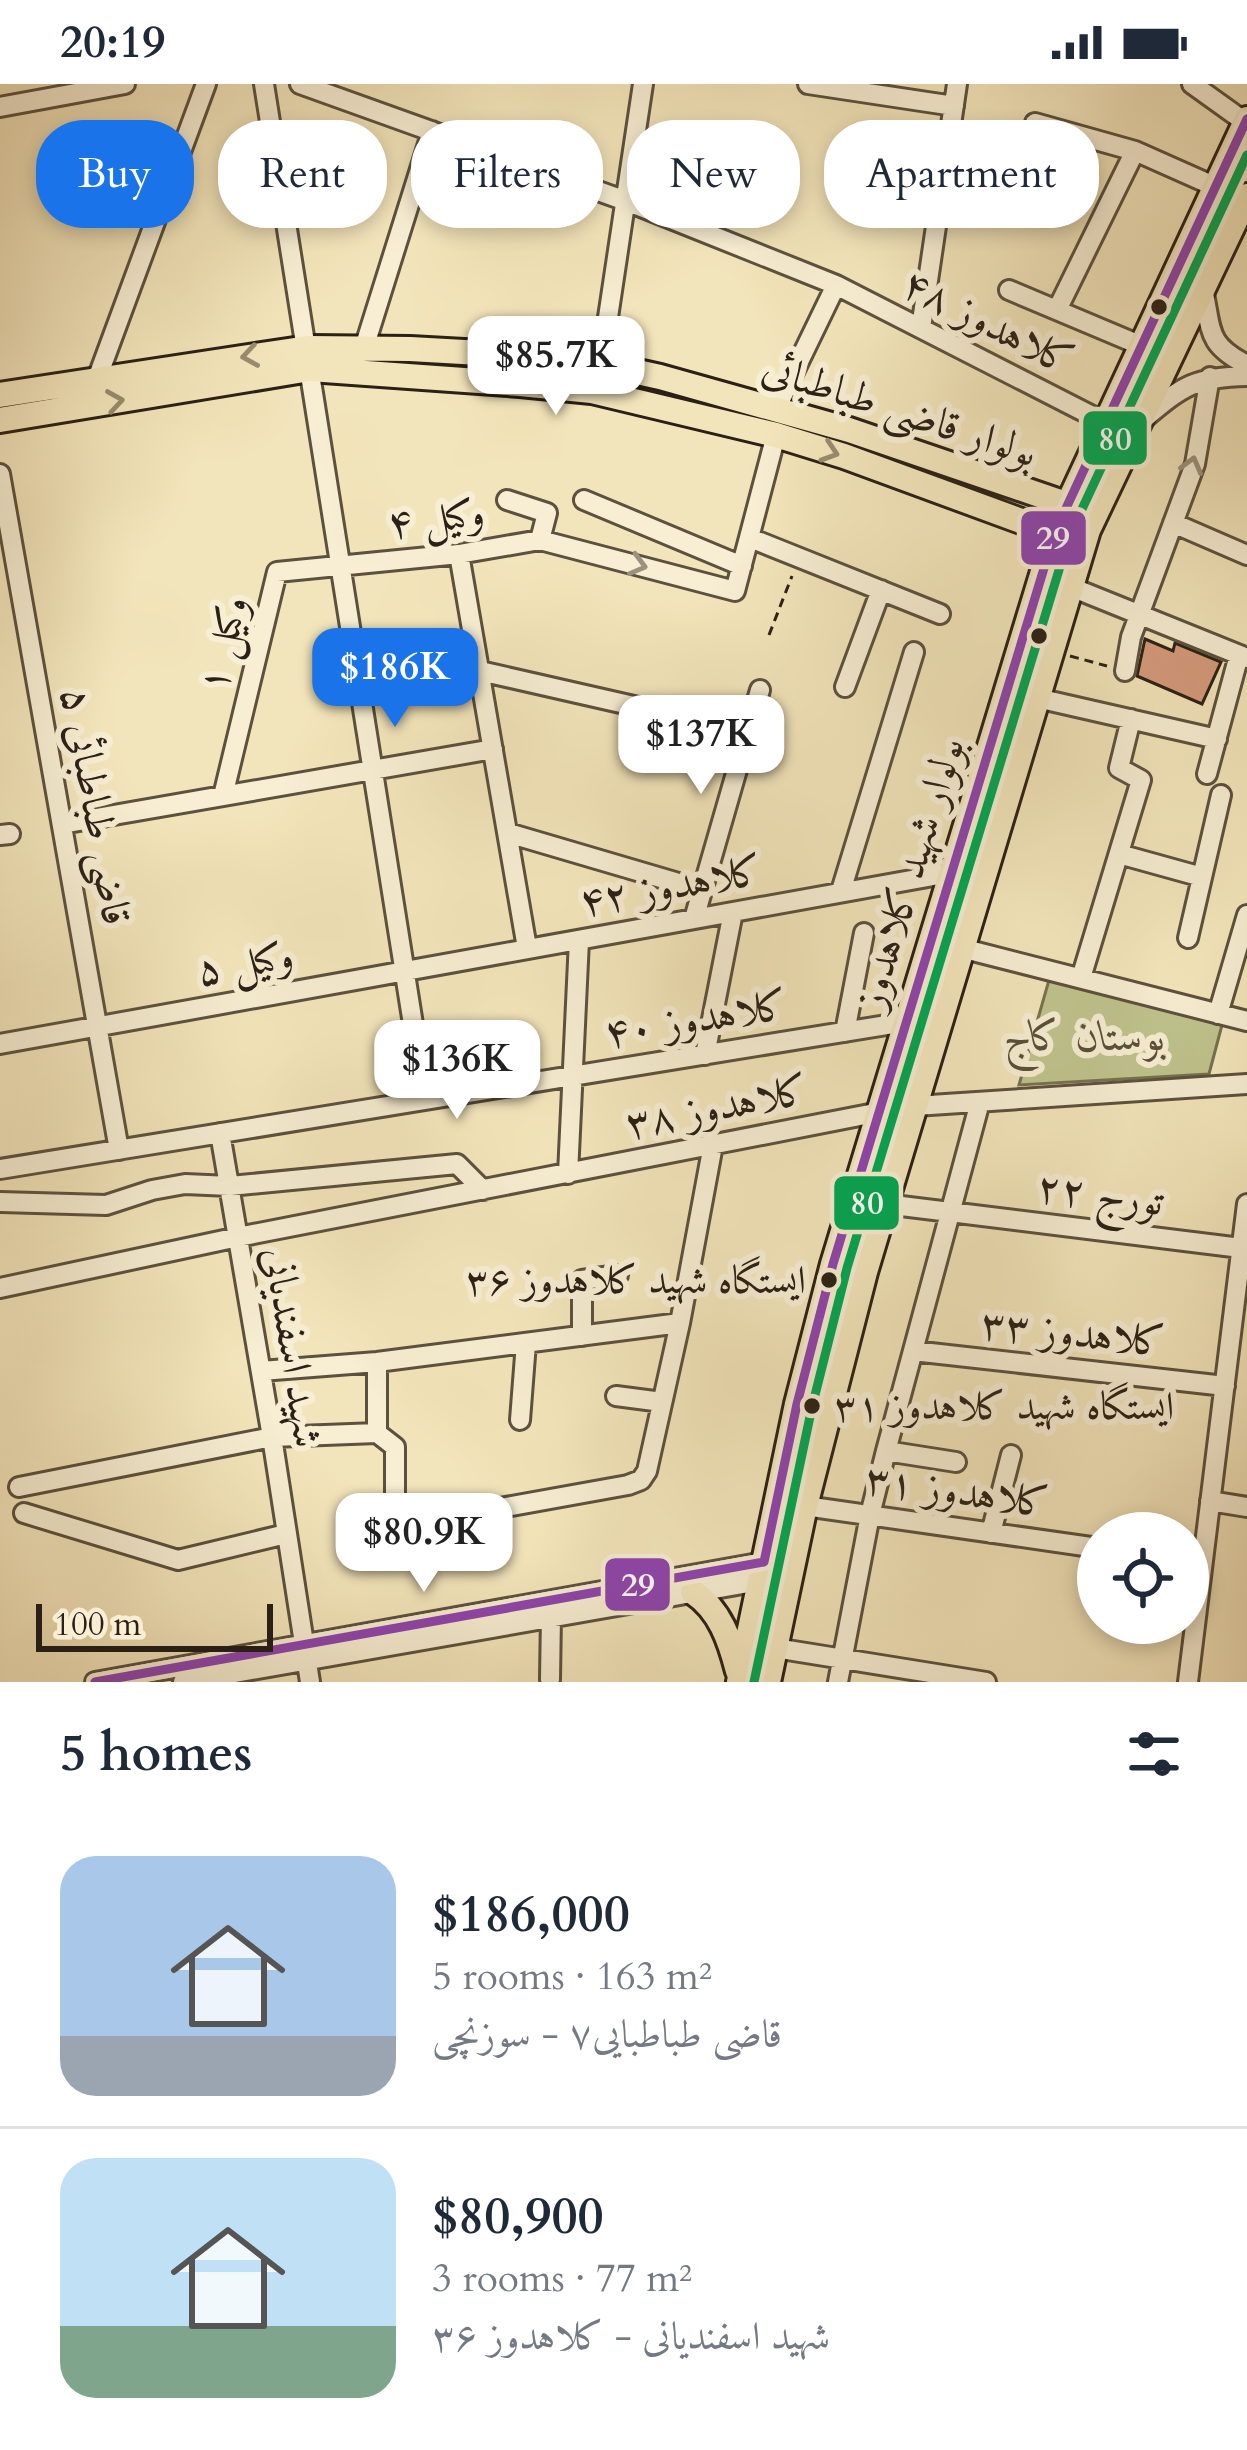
<!DOCTYPE html>
<meta charset="utf-8">
<style>
:root{--surface:#fff;--page:#f2f2f3;--text:#1f2937;--muted:#747a83;--line:#e0e1e3;--accent:#1a73e8}
body{margin:0;font-family:Cardo,Amiri,serif;background:var(--page);color:var(--text);height:100vh;display:flex;flex-direction:column;font-size:45px;white-space:nowrap}
*{box-sizing:border-box;margin:0}
p{font-size:39px;color:var(--muted)}
.icon{flex:none;width:66px;height:66px;fill:none;stroke:currentColor;stroke-width:2;stroke-linecap:round;stroke-linejoin:round}
.map{position:relative;height:1598px;overflow:hidden}
.side{display:flex;flex-direction:column;background:var(--surface);flex:1}
.side>*{flex:none}
.guide{position:absolute;left:36px;top:36px;width:1176px;height:108px;display:flex;gap:24px}
.controls{position:absolute;left:1077px;top:1428px;display:grid;gap:24px}
.controls a{display:grid;place-items:center;width:132px;height:132px;border-radius:50%;background:var(--surface);box-shadow:0 6px 18px #0003;font-size:60px}
.scale{position:absolute;left:36px;bottom:30px;width:237px;box-sizing:border-box;padding-left:12px;border:6px solid #2a2015;border-top:0;font-size:33px;line-height:42px;white-space:nowrap;color:#2a2015;-webkit-text-stroke:9px #f7eed3;paint-order:stroke}
.price{position:absolute;translate:-50% -102px;padding:0 27px;border-radius:24px;background:#fff;color:#222;font-size:39px;line-height:78px;filter:drop-shadow(0 3px 6px #0008)}
.price::after{content:'';position:absolute;left:50%;top:72px;width:36px;height:27px;margin-left:-18px;background:inherit;clip-path:polygon(0 0,100% 0,50% 100%)}
.price.on{background:var(--accent);color:#fff}
ul{padding:0;list-style:none}
li{display:flex;align-items:center;gap:36px;height:300px;padding:0 60px}
li+li{border-top:3px solid var(--line)}
li span{display:grid;place-items:center;flex:none;width:336px;height:240px;border-radius:36px;color:#555}
li>.icon{margin-inline-start:auto}
span .icon{width:144px;height:144px;fill:#fffc;stroke-width:1}
li b{font-size:51px}
h2{display:flex;justify-content:space-between;align-items:center;height:144px;padding:0 60px;font-size:51px}
.pill{padding:0 42px;border-radius:48px;background:var(--surface);box-shadow:0 6px 18px #0003;font-size:42px;line-height:108px}
.pill.on{background:var(--accent);color:#fff}
.status{display:flex;justify-content:space-between;align-items:center;height:84px;padding:0 60px;background:var(--surface);direction:ltr}
.status svg{height:33px;fill:currentColor}
.map>svg:first-child{display:block}
</style>
<div class="status"><b>20:19</b><svg viewBox="0 0 49 12"><path d="M0 12V9h3v3zM5 12V6h3v6zM10 12V3h3v9zM15 12V0h3v12zM26 1h20v11H26zM47 4h2v5h-2z"/></svg></div>
<div class="map">
<svg width="1247" height="1598" viewBox="0 0 1247 1598">
<rect width="100%" height="100%" fill="#f3e5bb"/>
<filter id="stains"><feTurbulence type="fractalNoise" baseFrequency=".00167" numOctaves="4"/><feColorMatrix values="0 0 0 0 .2 0 0 0 0 .09 0 0 0 0 .02 0 0 0 .5 -.17"/></filter>
<radialGradient id="worn" r=".72"><stop offset=".6" stop-color="#630" stop-opacity="0"/><stop offset="1" stop-color="#630" stop-opacity=".3"/></radialGradient>
<path fill="#bfc38d" stroke="#747251" stroke-width="3" d="M 1049,896 L 1222,941 L 1209,990 L 1019,1001 Z"/>
<path fill="#d49a7b" stroke="#2a2015" stroke-width="3" d="M 59,66 L 103,82 L 108,70 L 124,76 L 113,104 L 99,98 L 88,126 L 73,120 L 78,106 L 48,95 Z
M 1145,555 L 1173,567 L 1175,559 L 1221,578 L 1202,620 L 1137,592 Z"/>
<g fill="none" stroke-linecap="round" stroke-linejoin="round">
<defs>
<path id="minor" d="M 264,0 L 425,1016
M 300,0 L 626,117 L 836,201 L 1106,339
M 808,0 L 954,22
M 1192,0 L 1245,38
M 0,23 L 125,0
M 1035,39 L 1135,67 L 1216,103
M 1203,205 C 1212,247 1206,260 1247,281
M 1009,206 L 1142,262
M 1057,226 L 1135,67
M 921,244 L 957,0
M 364,264 L 432,47
M 601,280 L 643,0
M 97,295 L 206,0
M 776,325 L 836,201
M 1146,333 C 1184,301 1196,293 1247,292
M 0,390 L 119,1066
M 507,416 L 547,429 L 540,456
M 584,416 L 742,482
M 1173,439 L 1247,471
M 750,454 L 940,530
M 459,470 L 527,864
M 1071,503 L 1247,574
M 480,587 L 748,648
M 1125,587 L 1131,553 L 1195,380 L 1210,293
M 845,603 L 881,506
M 1037,614 L 1217,655
M 1207,690 L 1239,571
M 223,712 L 277,488 L 459,470 L 540,456 L 735,507 L 776,351
M 62,740 L 493,665
M 508,749 L 702,806
M 0,751 L 10,750
M 1119,770 L 1202,793
M 841,807 L 914,568
M 694,835 L 760,606
M 1188,854 L 1221,711
M 961,864 L 1247,937
M 1081,894 L 1141,696 L 1119,684 L 1131,635
M 1218,930 L 1247,831
M 845,948 L 864,849
M 0,960 L 950,789
M 705,971 L 733,828
M 915,1022 L 1247,1000
M 220,1049 L 272,1353 L 310,1598
M 0,1085 L 905,938
M 568,1090 L 579,856
M 0,1118 L 106,1121 L 152,1106 L 185,1100 L 230,1102 L 457,1080 L 483,1106
M 885,1120 L 1241,1164
M 0,1204 L 238,1153 L 880,1028
M 582,1252 L 582,1196 L 618,1191
M 913,1267 L 1225,1302
M 261,1287 L 377,1278 L 680,1239
M 616,1312 L 662,1318
M 520,1336 L 526,1259
M 377,1349 L 395,1363 L 395,1443 L 628,1401 L 641,1396 L 647,1387 L 680,1239 L 713,1061
M 377,1349 L 377,1278
M 886,1367 L 956,1378
M 19,1403 L 272,1353 L 377,1349
M 1210,1417 L 1247,1423
M 805,1422 L 1098,1464
M 24,1429 L 178,1476 L 286,1450
M 991,1449 L 1011,1371
M 775,1564 L 986,1598
M 550,1595 L 551,1531
M 95,1598 L 764,1478
M 183,1598 L 760,1497
M 838,1598 L 870,1431 L 886,1367 L 980,1018
M 1188,1598 L 1247,1120"/>
<path id="major" d="M 0,311 L 308,264 L 410,265 L 517,271 L 601,280 L 660,293 L 849,346 L 1069,421 L 1075,430
M 0,336 L 310,285 L 520,300 L 592,307 L 776,351 L 844,372 L 1032,441 L 1055,448 L 1067,448
M 693,1508 C 720,1526 730,1556 738,1587
M 739,1598 L 797,1320 L 833,1180 L 1055,448 L 1247,35
M 768,1598 L 805,1422 L 865,1188 L 1088,446 L 1247,112"/>
</defs>
<use href="#minor" stroke="#5c513e" stroke-width="24"/>
<use href="#major" stroke="#2a2015" stroke-width="30"/>
<path stroke="#2a2015" stroke-width="3" stroke-dasharray="9 6" stroke-linecap="butt" d="M 769,551 L 792,492
M 1070,572 L 1107,582"/>
<use href="#minor" stroke="#f7eed3" stroke-width="18"/>
<use href="#major" stroke="#f3e5bb" stroke-width="24"/>
<defs>
<path id="bus-1" d="M 95,1598 L 764,1478 L 797,1320 L 833,1180 L 1055,448 L 1247,35"/>
<path id="bus-2" d="M 754,1598 L 812,1323 L 847,1184 L 1069,453 L 1247,71"/>
</defs>
<use href="#bus-1" stroke="#f7eed3" stroke-width="18"/>
<use href="#bus-2" stroke="#f7eed3" stroke-width="18"/>
<use href="#bus-1" stroke="#8e44ad" stroke-width="9"/>
<use href="#bus-2" stroke="#00a651" stroke-width="9"/>
</g>
<defs><path id="oneway-chevron" d="M-2-3.5L2.5 0L-2 3.5" fill="none" stroke-width="1.6" stroke-linecap="round" stroke-linejoin="round" transform="scale(3)"/></defs>
<g stroke="#998c70">
<use href="#oneway-chevron" transform="translate(250 272) rotate(171)"/>
<use href="#oneway-chevron" transform="translate(115 317) rotate(-9)"/>
<use href="#oneway-chevron" transform="translate(830 368) rotate(18)"/>
</g>
<g stroke="#9b917e">
<use href="#oneway-chevron" transform="translate(1192 381) rotate(-75)"/>
<use href="#oneway-chevron" transform="translate(638 481) rotate(15)"/>
</g>
<g fill="#2a2015" stroke="#f7eed3" stroke-width="4.5">
<circle cx="1159" cy="223" r="10"/>
<circle cx="1039" cy="552" r="10"/>
<circle cx="829" cy="1196" r="10"/>
<circle cx="812" cy="1322" r="10"/>
</g>
<g text-anchor="middle" dominant-baseline="central" stroke-width="12" stroke-linejoin="round" paint-order="stroke">
<g font-size="39" fill="#2a2015" stroke="#f7eed3" text-anchor="end">
<text x="806" y="1196">ایستگاه شهید کلاهدوز ۳۶</text>
<text x="834" y="1322" text-anchor="start">ایستگاه شهید کلاهدوز ۳۱</text>
</g>
<g font-size="42" fill="#2a2015" stroke="#f7eed3">
<text transform="translate(988 238) rotate(27)">کلاهدوز ۴۸</text>
<text transform="translate(900 326) rotate(18)">بولوار قاضی طباطبائی</text>
<text transform="translate(436 434) rotate(-7)">وکيل ۴</text>
<text transform="translate(223 560) rotate(-76)">وکيل ۱</text>
<text transform="translate(96 722) rotate(80)">قاضی طباطبائی ۵</text>
<text transform="translate(910 789) rotate(-73)">بولوار شهید کلاهدوز</text>
<text transform="translate(671 802) rotate(-10)">کلاهدوز ۴۲</text>
<text transform="translate(245 879) rotate(-10)">وکيل ۵</text>
<text transform="translate(696 935) rotate(-9)">کلاهدوز ۴۰</text>
<text transform="translate(717 1023) rotate(-11)">کلاهدوز ۳۸</text>
<text transform="translate(1100 1110) rotate(7)">تورج ۲۲</text>
<text transform="translate(1073 1249) rotate(6)">کلاهدوز ۳۳</text>
<text transform="translate(293 1263) rotate(81)">شهید اسفندیانی</text>
<text transform="translate(957 1407) rotate(8)">کلاهدوز ۳۱</text>
</g>
<g font-size="42" font-style="italic" fill="#575139" stroke="#f7eed3">
<text x="1085" y="952">بوستان کاج</text>
</g>
</g>
<g stroke="#f7eed3" stroke-width="4.5">
<rect x="1081" y="325" width="68" height="58" rx="12" fill="#00a651"/>
<rect x="1019" y="425" width="69" height="58" rx="12" fill="#8e44ad"/>
<rect x="832" y="1090" width="69" height="58" rx="12" fill="#00a651"/>
<rect x="603" y="1472" width="69" height="57" rx="12" fill="#8e44ad"/>
</g>
<g font-size="33" text-anchor="middle" font-weight="bold" fill="#fff">
<text x="1115" y="366">80</text>
<text x="1053" y="465">29</text>
<text x="867" y="1130">80</text>
<text x="638" y="1512">29</text>
</g>
<rect width="100%" height="100%" filter="url(#stains)"/>
<rect width="100%" height="100%" fill="url(#worn)"/>
</svg>
<div class="controls">
<a><svg class="icon" aria-label="locate" viewBox="0 0 24 24"><circle cx="12" cy="12" r="6"/><path d="M12 2v4M12 18v4M2 12h4M18 12h4"/></svg></a>
</div>
<div class="scale">100 m</div>
<b class="price" style="left:556px;top:334px">$85.7K</b>
<b class="price on" style="left:395px;top:646px">$186K</b>
<b class="price" style="left:701px;top:713px">$137K</b>
<b class="price" style="left:457px;top:1038px">$136K</b>
<b class="price" style="left:424px;top:1511px">$80.9K</b>
<div class="guide">
<a class="pill on">Buy</a>
<a class="pill">Rent</a>
<a class="pill">Filters</a>
<a class="pill">New</a>
<a class="pill">Apartment</a>
</div>
</div>
<section class="side">
<h2>5 homes<svg class="icon" aria-label="filters" viewBox="0 0 24 24"><path d="M4 7h16M4 17h16"/><circle cx="9" cy="7" r="2"/><circle cx="15" cy="17" r="2"/></svg></h2>
<ul>
<li><span style="background:linear-gradient(#a9c7e8 75%,#9aa5b1 0)"><svg class="icon" aria-label="home" viewBox="0 0 24 24"><path d="M3 11l9-7 9 7M6 9v11h12V9"/></svg></span><div><b>$186,000</b><p>5 rooms · 163 m²</p><p>قاضی طباطبایی۷ - سوزنچی</p></div></li>
<li><span style="background:linear-gradient(#bfe0f5 70%,#7fa58c 0)"><svg class="icon" aria-label="home" viewBox="0 0 24 24"><path d="M3 11l9-7 9 7M6 9v11h12V9"/></svg></span><div><b>$80,900</b><p>3 rooms · 77 m²</p><p>شهید اسفندیانی - کلاهدوز ۳۶</p></div></li>
</ul>
</section>
